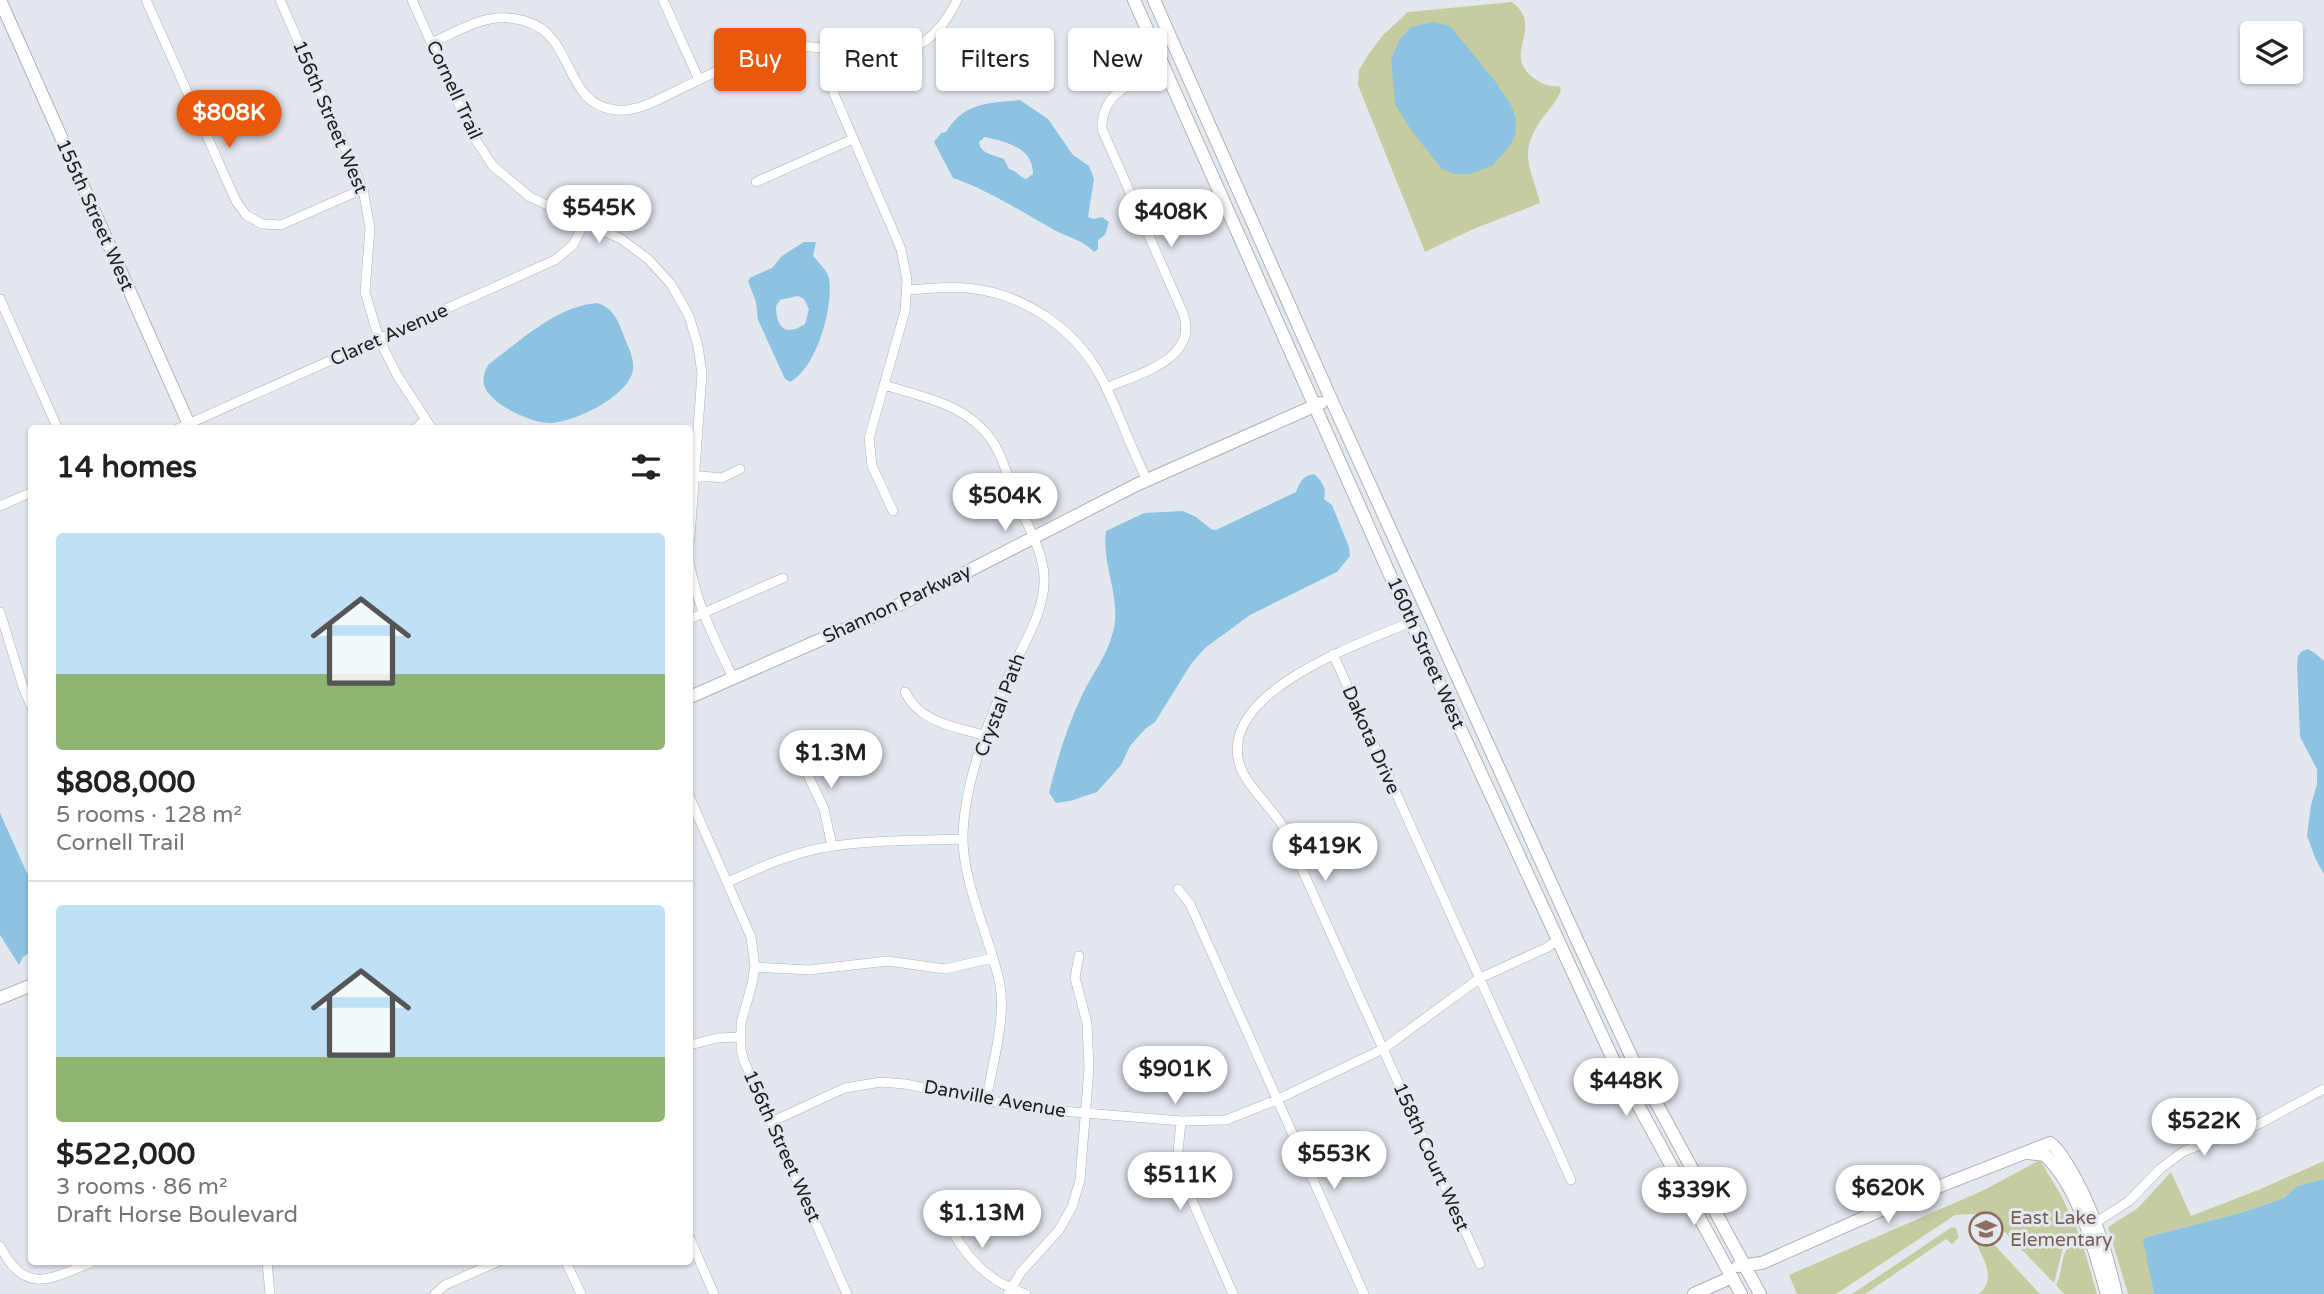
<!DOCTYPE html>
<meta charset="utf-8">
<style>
:root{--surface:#fff;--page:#f2f2f2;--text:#222;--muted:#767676;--line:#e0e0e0;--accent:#ea580c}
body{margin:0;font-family:"Varela Round",sans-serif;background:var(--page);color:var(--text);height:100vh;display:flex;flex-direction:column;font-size:26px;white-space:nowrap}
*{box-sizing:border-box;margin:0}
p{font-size:23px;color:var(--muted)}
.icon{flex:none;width:38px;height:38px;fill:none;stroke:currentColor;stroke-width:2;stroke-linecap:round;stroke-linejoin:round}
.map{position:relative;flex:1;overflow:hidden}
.panel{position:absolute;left:28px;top:425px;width:665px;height:840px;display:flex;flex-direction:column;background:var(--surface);border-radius:7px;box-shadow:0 2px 5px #0004}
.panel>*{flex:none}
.hud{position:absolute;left:714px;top:28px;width:665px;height:63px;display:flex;gap:14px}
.tools{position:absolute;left:2240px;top:21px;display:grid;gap:14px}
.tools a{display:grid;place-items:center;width:63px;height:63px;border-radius:7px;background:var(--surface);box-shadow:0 2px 5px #0004;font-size:35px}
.price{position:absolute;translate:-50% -60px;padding:0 16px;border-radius:24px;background:#fff;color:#222;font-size:23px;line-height:46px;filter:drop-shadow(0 2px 4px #0008)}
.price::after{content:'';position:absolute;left:50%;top:42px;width:21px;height:16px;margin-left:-10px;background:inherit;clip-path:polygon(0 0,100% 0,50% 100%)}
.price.active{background:var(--accent);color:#fff}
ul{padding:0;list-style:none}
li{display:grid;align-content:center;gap:14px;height:371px;padding:0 28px}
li+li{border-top:2px solid var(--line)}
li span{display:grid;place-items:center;height:217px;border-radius:7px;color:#555}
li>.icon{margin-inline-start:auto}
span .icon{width:126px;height:126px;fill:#fffc;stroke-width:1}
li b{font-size:30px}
h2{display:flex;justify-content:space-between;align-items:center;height:84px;padding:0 28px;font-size:30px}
.pill{padding:0 24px;border-radius:7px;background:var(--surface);box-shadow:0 2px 5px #0004;font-size:24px;line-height:63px}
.pill.active{background:var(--accent);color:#fff}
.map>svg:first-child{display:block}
</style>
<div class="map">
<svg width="2324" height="1294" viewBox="0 0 2324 1294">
<rect width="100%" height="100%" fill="#e3e8ef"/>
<path fill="#c6cca0" d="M 1512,2 C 1547,29 1497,56 1538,81 C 1545,85 1551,87 1559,86 L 1561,90 C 1557,102 1546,112 1539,123 C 1518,156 1532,169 1540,203 L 1471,230 L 1425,252 L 1358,85 L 1359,70 L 1368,55 L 1383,35 L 1408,12 Z
M 2040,1160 L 2062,1197 L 2079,1234 L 2063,1248 L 2054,1283 L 1995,1222 L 1983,1216 L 1973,1214 L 1955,1215 L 1836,1294 L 1797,1294 L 1789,1275 L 1982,1191 Z
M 2324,1161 L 2324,1179 L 2297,1186 L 2284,1198 L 2244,1212 L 2147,1237 L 2144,1240 L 2154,1294 L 2128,1294 L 2108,1227 L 2138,1208 L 2171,1172 L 2191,1216 L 2258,1190 Z
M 1952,1227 L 1956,1228 L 1959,1237 L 1952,1244 L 1946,1239 L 1865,1294 L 1852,1294 Z
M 1977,1232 L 1988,1238 L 2040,1294 L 1979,1294 C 1999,1278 1980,1254 1973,1236 Z
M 2078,1240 L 2082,1242 L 2097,1294 L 2064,1294 L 2056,1285 C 2065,1269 2058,1249 2078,1240 Z"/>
<path fill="#8cc3e3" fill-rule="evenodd" d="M 1433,22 L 1450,26 L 1495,81 L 1511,105 L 1516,119 L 1515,136 L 1509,147 L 1493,165 L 1470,174 L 1455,174 L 1442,169 L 1411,130 L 1395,104 L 1391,59 L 1400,39 L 1411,27 Z
M 1020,100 L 1048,119 L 1073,155 L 1089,166 L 1094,179 L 1088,217 L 1094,219 L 1102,217 L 1109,222 L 1105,235 L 1098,240 L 1098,249 L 1094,252 C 1083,240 1070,238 1056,231 C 1022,212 990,191 953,178 L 934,142 L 941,133 L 946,132 C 964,102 989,103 1020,100 ZM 985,137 C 1006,142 1033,147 1033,174 L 1026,179 C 1020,177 1018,172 1009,169 L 1004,159 C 994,155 980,154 979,142 Z
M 804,242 L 816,242 L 813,256 C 818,262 827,270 829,278 C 834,307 816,369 790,382 L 785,379 L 758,320 L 756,302 L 748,281 L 751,277 L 772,268 L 782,256 ZM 798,296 L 804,299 L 809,309 L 805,324 C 785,337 776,327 776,306 L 780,300 Z
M 597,303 C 617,309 620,327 627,344 C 631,352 634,362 633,370 C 629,396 575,422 551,423 C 533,424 489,404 484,385 C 482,378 485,370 489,364 C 520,341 557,306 597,303 Z
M 1314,474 C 1322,481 1327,488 1324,499 L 1332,505 L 1349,547 L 1350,556 L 1337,572 L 1250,615 L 1205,648 L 1191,664 L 1155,722 L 1145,729 L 1130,746 L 1121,765 L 1097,792 L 1070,801 L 1056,803 L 1049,793 C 1057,759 1067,727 1082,695 C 1092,674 1107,656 1113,632 C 1122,597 1101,565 1106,531 L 1144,513 L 1183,511 L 1196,517 L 1211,529 L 1216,530 L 1296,492 C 1300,482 1302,476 1314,474 Z
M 2308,649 L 2316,654 L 2324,661 L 2324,874 L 2316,860 L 2307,836 L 2311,805 L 2317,784 L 2317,769 L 2300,737 L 2297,665 L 2298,656 L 2302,651 Z
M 0,813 L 31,882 L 31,951 L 23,957 L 19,965 L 0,935 Z
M 2324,1179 L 2324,1294 L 2154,1294 L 2143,1240 L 2147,1237 L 2244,1212 L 2284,1198 L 2297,1186 Z"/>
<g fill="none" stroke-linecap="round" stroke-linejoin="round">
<defs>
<path id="street" d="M 146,0 L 236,201 L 246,215 L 262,224 L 281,225 L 363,189
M 280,0 L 363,189 L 370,228 L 365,292 L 379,339 L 397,375 L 432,429
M 412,0 L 473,136 L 493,166 L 530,197 L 621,239 L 648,259 L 671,284 L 689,316 L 698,346 L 702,374 L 690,537
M 663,0 L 699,80
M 431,43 C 450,35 471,22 490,19 C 512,15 539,21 553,40 C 574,67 576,107 617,110 C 639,112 663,97 682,88 C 712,74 743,57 775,49 C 819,37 863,67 906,51 C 931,42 946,24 957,0
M 834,49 L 831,76 L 834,94 L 901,249 L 907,280 L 905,311 L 869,438 L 872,466 L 893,511
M 756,182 L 853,139
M 907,290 C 927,289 947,286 967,288 C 1022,293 1074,327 1101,377 C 1118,410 1130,446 1147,480
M 0,299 L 58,429
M 884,385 C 926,398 972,405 996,447 C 1004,462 1009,480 1015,496 C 1025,520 1043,551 1044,576 C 1046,615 1019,649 1005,684 C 985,730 964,786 963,836 C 962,883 991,939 1000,985 C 1006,1020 992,1066 986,1101
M 1106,388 C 1138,374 1200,359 1183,313 L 1102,129 C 1101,91 1135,82 1164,70
M 177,429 L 555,260 L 573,245 L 585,222
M 415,429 L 425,420
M 691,475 L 722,478 L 740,469
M 0,506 L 32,492
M 690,566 C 697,605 716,642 733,678
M 0,612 L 23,687 L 32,708
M 690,619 L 783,578
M 1411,622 C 1362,643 1220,690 1239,763 C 1245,784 1270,806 1282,825 L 1480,1264
M 1333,654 L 1571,1180
M 905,692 C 921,724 955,726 986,736
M 798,741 L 806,771 L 824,809 L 832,846
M 690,798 L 751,937 L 755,967 L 752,984 L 741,1023 L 741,1050 L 744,1061 L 847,1294
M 728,882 C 762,866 797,851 834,846 C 876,840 920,840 963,839
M 1178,889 L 1190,904 L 1364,1294
M 755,967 L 809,970 L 888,961 L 945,969 L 993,958
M 690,1045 L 717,1038 L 741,1037
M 1181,1121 L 1178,1152 L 1184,1182 L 1233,1294
M 771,1122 L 845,1088 L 881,1082 L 905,1084 L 1026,1108 L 1181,1121 L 1226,1120 L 1276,1100 L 1383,1049 L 1480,978 L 1546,948 L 1558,940
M 946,1218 C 963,1255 986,1281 1026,1294
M 2092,1225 L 2129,1201 L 2161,1168 L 2184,1151 L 2257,1125 L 2324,1089
M 690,1239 L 714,1294
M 0,1246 C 25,1294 47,1281 92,1262
M 267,1262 L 270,1294
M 566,1262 L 581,1294
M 435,1294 L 445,1285 L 497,1262
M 1008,1294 L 1021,1272 L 1059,1230 L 1072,1207 L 1080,1180 L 1089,1068 L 1087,1023 L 1075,978 L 1079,956"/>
<path id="secondary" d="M 0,0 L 191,429
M 1134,0 L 1411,622 L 1612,1057 L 1741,1294
M 1154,0 L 1331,399 L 1577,940 L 1632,1058 L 1760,1294
M 690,697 L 886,611 L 943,584 L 1136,485 L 1321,403
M 0,998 L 32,985
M 2028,1153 L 2045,1155 C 2081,1191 2093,1247 2107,1294
M 1738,1266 L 1762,1263 L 1897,1203 L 2050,1143 C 2059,1149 2064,1160 2070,1169 C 2093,1208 2106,1250 2116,1294
M 1694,1294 L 1732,1277"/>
</defs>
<use href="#street" stroke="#acb1b7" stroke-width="10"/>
<use href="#secondary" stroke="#acb1b7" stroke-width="14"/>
<use href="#street" stroke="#fff" stroke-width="9"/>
<use href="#secondary" stroke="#fff" stroke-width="12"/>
</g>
<defs>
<symbol id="school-ring" viewBox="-11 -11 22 22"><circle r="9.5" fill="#e3e8ef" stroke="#8d6e63" stroke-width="1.5"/><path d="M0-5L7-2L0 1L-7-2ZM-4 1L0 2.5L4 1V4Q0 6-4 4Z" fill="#8d6e63"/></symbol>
</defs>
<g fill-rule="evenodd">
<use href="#school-ring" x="1967" y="1210" width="38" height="38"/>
</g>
<g text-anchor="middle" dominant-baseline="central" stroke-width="6" stroke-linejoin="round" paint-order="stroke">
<g font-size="19" fill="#202124" stroke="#e3e8ef">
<text transform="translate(454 90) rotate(65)">Cornell Trail</text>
<text transform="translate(330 117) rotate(67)">156th Street West</text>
<text transform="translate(95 215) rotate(66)">155th Street West</text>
<text transform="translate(389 335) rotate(-24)">Claret Avenue</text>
<text transform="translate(897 604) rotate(-25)">Shannon Parkway</text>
<text transform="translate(1426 653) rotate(66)">160th Street West</text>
<text transform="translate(1000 705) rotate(-69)">Crystal Path</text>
<text transform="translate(1371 740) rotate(66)">Dakota Drive</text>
<text transform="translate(995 1099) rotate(10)">Danville Avenue</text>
<text transform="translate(782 1146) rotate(66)">156th Street West</text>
<text transform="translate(1431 1157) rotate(66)">158th Court West</text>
</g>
<g font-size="19" fill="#785e54" stroke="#e3e8ef" text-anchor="start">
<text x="2010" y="1218">East Lake<tspan x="2010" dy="22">Elementary</tspan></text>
</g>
</g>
</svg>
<div class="tools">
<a><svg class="icon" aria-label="layers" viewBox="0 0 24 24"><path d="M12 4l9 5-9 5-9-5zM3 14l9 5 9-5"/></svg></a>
</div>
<b class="price active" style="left:229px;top:150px">$808K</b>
<b class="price" style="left:599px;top:245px">$545K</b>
<b class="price" style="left:1171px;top:249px">$408K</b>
<b class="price" style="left:1005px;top:533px">$504K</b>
<b class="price" style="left:831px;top:790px">$1.3M</b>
<b class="price" style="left:1325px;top:883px">$419K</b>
<b class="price" style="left:1175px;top:1106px">$901K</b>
<b class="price" style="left:1626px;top:1118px">$448K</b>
<b class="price" style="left:2204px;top:1158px">$522K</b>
<b class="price" style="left:1334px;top:1191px">$553K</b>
<b class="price" style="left:1180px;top:1212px">$511K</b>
<b class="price" style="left:1888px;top:1225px">$620K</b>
<b class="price" style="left:1694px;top:1227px">$339K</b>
<b class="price" style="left:982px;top:1250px">$1.13M</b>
<div class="hud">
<a class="pill active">Buy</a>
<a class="pill">Rent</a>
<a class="pill">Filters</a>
<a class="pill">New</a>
</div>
<section class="panel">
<h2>14 homes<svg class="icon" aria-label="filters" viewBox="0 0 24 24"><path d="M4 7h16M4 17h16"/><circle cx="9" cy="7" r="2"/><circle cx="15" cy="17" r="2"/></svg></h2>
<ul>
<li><span style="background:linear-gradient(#bfe0f5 65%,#8fb573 0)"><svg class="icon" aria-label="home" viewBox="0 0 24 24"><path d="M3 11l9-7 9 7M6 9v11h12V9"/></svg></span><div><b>$808,000</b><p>5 rooms · 128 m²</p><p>Cornell Trail</p></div></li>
<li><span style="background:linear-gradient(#bfe0f5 70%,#8fb573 0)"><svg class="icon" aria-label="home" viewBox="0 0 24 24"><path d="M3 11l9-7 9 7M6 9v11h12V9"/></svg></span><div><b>$522,000</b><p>3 rooms · 86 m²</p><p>Draft Horse Boulevard</p></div></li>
</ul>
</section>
</div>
